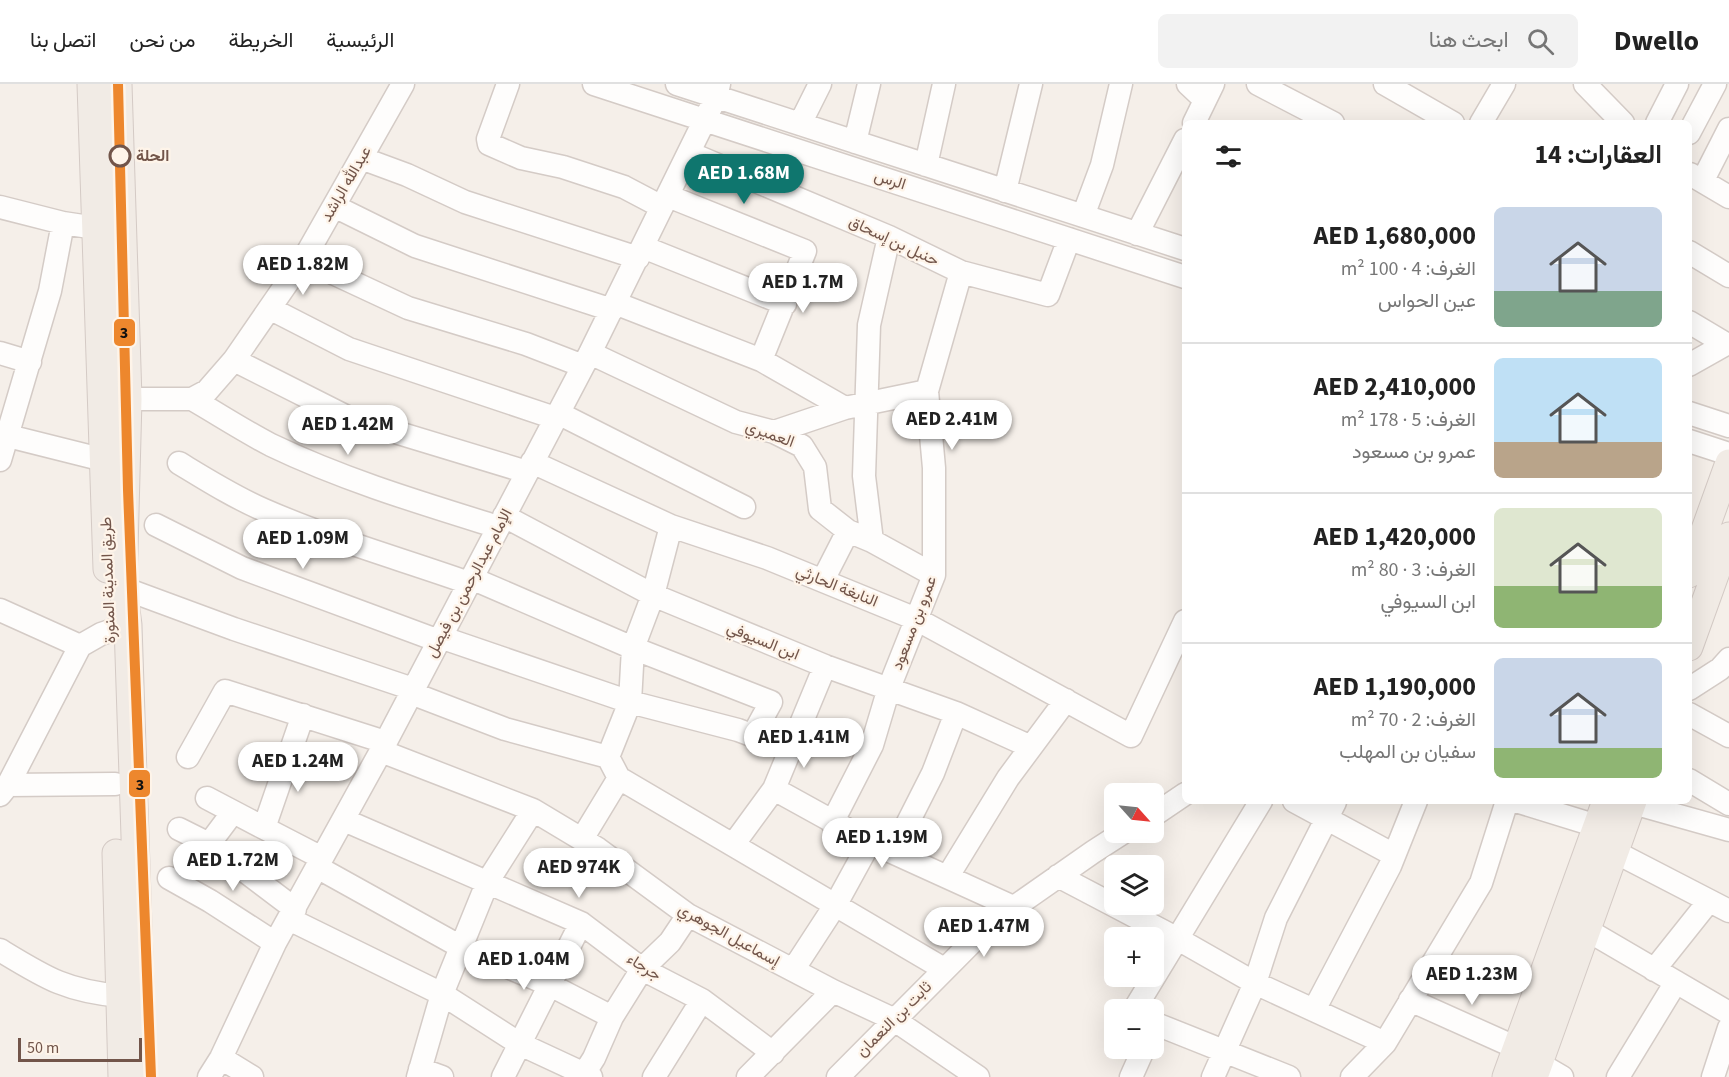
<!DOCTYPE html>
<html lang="ar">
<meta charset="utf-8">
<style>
:root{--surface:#fff;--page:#f2f2f2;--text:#222;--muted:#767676;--line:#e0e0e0;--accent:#0f766e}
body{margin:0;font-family:"Source Sans 3",Vazirmatn,sans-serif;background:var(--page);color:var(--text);direction:rtl;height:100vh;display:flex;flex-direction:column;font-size:22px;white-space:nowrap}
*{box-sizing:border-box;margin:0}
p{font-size:20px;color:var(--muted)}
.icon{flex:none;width:33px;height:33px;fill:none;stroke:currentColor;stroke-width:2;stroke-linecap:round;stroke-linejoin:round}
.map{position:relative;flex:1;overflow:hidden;direction:ltr}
.sheet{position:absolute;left:1182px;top:36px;width:510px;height:684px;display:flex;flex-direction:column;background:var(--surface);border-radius:9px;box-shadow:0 6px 24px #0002;direction:rtl}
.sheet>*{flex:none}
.needle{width:39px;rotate:117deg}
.tools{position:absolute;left:1104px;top:699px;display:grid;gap:12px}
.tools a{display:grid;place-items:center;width:60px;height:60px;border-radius:9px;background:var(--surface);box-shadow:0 6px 24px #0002;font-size:30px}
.scale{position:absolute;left:18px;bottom:15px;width:124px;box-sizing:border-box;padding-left:6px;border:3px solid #72554a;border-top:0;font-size:16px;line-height:21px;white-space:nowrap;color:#72554a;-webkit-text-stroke:4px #fef4e9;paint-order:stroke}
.price{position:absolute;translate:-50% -51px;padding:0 14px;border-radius:21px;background:#fff;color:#222;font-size:20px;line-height:39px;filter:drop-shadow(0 2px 3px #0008)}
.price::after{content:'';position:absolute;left:50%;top:36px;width:18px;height:14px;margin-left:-9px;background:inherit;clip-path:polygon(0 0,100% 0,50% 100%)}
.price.on{background:var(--accent);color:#fff}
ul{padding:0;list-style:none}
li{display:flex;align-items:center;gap:18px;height:150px;padding:0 30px}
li+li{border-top:2px solid var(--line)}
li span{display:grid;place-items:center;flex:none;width:168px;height:120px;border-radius:9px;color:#555}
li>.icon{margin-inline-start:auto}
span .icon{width:72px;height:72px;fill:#fffc;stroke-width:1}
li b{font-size:26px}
h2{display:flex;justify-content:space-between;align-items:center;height:72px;padding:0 30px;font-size:26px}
header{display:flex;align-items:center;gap:36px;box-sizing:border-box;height:84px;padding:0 30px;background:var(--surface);border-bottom:2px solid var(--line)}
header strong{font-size:28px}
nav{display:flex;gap:33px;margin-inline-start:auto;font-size:21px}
.search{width:420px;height:54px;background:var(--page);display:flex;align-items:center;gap:15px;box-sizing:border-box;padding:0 21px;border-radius:9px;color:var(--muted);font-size:22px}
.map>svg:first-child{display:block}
</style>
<header>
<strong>Dwello</strong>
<div class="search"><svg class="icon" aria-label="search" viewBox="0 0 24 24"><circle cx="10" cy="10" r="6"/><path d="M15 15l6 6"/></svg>ابحث هنا</div>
<nav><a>الرئيسية</a><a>الخريطة</a><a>من نحن</a><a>اتصل بنا</a></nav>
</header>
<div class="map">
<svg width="1729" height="993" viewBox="0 0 1729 993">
<rect width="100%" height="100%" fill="#f5efe9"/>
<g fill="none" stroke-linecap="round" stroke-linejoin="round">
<defs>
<path id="minor" d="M 508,0 L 488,55 L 489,60 L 521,74 L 563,83 L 624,103 L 662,123
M 594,0 L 1185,193
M 677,0 L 1185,165
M 1188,0 L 1205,16
M 1258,0 L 1333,39
M 1385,0 L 1453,39
M 1585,0 L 1623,39
M 1194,39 L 1213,0
M 1481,39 L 1504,0
M 1657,39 L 1677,0
M 800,40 L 820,0
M 1689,49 L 1715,0
M 855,58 L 869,0
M 689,69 L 889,153 L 961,188 L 1048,211 L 1069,155
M 361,74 L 407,91 L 465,118 L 638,174
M 926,81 L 944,0
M 1690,90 L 1729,113
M 1703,96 L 1729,45
M 1005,107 L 1031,0
M 668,112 L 805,167 L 761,276
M 334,122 L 415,162 L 612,226
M 0,123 L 63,139 L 96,144
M 1083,132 L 1102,81 L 1121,0
M 1137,150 L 1185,56
M 643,163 L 785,220
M 1689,168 L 1729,192
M 305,173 L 335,190 L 408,224 L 526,260 L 583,282
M 615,219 L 761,276 L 845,324
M 271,225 L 349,265 L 555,334
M 1689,238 L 1726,260 L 1689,281
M 0,269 L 30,278
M 590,269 L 736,338 L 774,348 L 802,362 L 815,383 L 820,425 L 848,447 L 872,457 L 934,491
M 234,276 L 349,334 L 527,388
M 128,315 L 192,315 L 207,307 L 234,276 L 305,173 L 403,0
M 192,315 C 218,330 244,347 271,361 C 344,396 421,419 498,443
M 558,329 L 744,423
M 1689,329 L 1729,342
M 774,348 L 845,324 L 927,307
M 0,350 L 104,376
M 1689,357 L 1729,370
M 0,376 L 50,207 L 63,139
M 532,378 L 671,442 L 767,474 L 916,535 L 1131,652 L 1185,537
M 179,379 C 207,396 234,413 264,426 C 330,455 401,475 469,499
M 504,432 L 653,511 L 825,582 L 956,629 L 1031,663
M 156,441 L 242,484 L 439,557
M 872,457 L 864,392 L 869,241 L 889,153
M 471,494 L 633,564 L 771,618 L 753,651
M 823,496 L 848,447
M 123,504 L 234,545 L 413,605
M 0,526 L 80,562 L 101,550 L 128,541
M 440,553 L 630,618 L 738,646 L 791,666
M 1689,605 L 1720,585 L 1729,575
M 411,609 L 505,645 L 608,673
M 1689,630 L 1729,652
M 303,631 L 264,744 L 322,774
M 381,667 L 533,726 L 598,765 L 688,831 L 833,907 L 893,935 L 978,993
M 188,673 L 225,607 L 385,658
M 619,694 L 944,885
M 1689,696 L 1729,720
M 8,701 L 115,700
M 774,705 L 870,758 L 1013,823
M 0,711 L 8,701 L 80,562
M 207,714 L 264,744
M 1294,717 L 1394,771
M 1516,717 L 1597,742
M 1633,719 L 1729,746
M 1154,731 L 1185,710
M 344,736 L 581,839 L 642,885 L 702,916 L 773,969
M 832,739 L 872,661 L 889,604 L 934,491 L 934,384 L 927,307 L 961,188
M 179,745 L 209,760 L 295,825
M 582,755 L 619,694 L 608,673 L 630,618 L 633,564 L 653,511 L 671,442
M 209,760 L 233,728
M 733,761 L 774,705 L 825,582
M 893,768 L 933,689 L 956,629
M 1615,768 L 1729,827
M 317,783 L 461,863 L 550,901 L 612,933
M 948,792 L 1008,694 L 1066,616
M 1058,792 L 1176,854 L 1255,899 L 1385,959
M 169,794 L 210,817 L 275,859
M 289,835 L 442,910 L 520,960 L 591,993
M 1587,846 L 1729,929
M 0,866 C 46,894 66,907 121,912
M 793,886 L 836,820 L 870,758
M 1654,886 L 1709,817
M 1410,916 L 1517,964
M 1134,926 L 1261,717
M 1314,926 L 1390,782 L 1416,717
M 1154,945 L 1156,940 L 1289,993
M 221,974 L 252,993
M 1538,979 L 1562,993
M 420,985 L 442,993
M 209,993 L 221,974 L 275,859 L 381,667 L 590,269 L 716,13 L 719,0
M 418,993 L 442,910 L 488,797 L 533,726
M 503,993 L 581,839
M 582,993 L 594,974 L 612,933 L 642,885 L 670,858 L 688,831
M 654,993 L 702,916
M 748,993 L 833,907
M 838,993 L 990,840 L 1093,768 L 1124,748
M 1131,993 L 1144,964
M 1213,993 L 1255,899 L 1276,834 L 1335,718
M 1352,993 L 1385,959 L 1481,799 L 1507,717
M 1618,993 L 1676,898
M 1713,993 L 1729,944"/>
<path id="major" d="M 91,0 L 107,485
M 118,0 L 128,315 L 123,504 L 128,541 L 143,993
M 1689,490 L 1729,379
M 1689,563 L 1729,452
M 116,769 L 122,993
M 1506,993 L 1606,717
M 1534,993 L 1633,717"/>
</defs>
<use href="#minor" stroke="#d4cbc6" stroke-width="25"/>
<use href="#major" stroke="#d4cac5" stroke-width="29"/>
<use href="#minor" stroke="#fefdfc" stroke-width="22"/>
<use href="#major" stroke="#f1ebe5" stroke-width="27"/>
<defs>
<path id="metro-1" d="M 118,0 L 128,406 L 151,993"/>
</defs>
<use href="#metro-1" stroke="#fef4e9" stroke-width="15"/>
<use href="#metro-1" stroke="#ed872d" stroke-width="10"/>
</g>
<circle fill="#fef4e9" stroke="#72554a" stroke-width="3" cx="120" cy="72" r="10"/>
<g text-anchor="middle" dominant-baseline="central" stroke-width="4.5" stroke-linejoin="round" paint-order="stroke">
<g font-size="16" font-weight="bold" fill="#72554a" stroke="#fef4e9" text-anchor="start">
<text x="136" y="72">الحلة</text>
</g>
<g font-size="16" fill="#72554a" stroke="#fef4e9">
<text transform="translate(890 96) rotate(18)">الرس</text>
<text transform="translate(346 100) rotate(-60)">عبدالله الراشد</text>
<text transform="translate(894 157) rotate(25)">حنبل بن إسحاق</text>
<text transform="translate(770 350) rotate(20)">العميري</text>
<text transform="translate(108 496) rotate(-92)">طريق المدينة المنورة</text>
<text transform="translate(469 499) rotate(-62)">الإمام عبدالرحمن بن فيصل</text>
<text transform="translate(837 502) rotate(22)">النابغة الحارثي</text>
<text transform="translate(914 539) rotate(-69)">عمرو بن مسعود</text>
<text transform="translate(763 557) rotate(22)">ابن السيوفي</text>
<text transform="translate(729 851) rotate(29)">إسماعيل الجوهري</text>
<text transform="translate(644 883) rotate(32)">جرجاء</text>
<text transform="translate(894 935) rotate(-45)">ثابت بن النعمان</text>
</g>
</g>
<g stroke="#fef4e9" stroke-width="2">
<rect x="113" y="234" width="23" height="29" rx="6" fill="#ed872d"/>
<rect x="128" y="685" width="23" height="29" rx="6" fill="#ed872d"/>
</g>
<g font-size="16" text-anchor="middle" font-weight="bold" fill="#111">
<text x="124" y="254">3</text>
<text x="140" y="706">3</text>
</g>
</svg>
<div class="tools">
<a><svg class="needle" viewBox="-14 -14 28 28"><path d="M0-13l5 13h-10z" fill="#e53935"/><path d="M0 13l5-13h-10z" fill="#767676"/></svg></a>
<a><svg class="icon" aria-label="layers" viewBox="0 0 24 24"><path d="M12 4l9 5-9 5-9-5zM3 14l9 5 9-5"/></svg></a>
<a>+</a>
<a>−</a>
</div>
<div class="scale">50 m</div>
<b class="price on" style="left:744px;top:121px">AED 1.68M</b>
<b class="price" style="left:303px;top:212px">AED 1.82M</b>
<b class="price" style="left:803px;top:230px">AED 1.7M</b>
<b class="price" style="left:952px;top:367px">AED 2.41M</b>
<b class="price" style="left:348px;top:372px">AED 1.42M</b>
<b class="price" style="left:303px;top:486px">AED 1.09M</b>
<b class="price" style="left:804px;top:685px">AED 1.41M</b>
<b class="price" style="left:298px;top:709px">AED 1.24M</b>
<b class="price" style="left:882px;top:785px">AED 1.19M</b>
<b class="price" style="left:233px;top:808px">AED 1.72M</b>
<b class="price" style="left:579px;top:815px">AED 974K</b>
<b class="price" style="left:984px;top:874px">AED 1.47M</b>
<b class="price" style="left:524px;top:907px">AED 1.04M</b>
<b class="price" style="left:1472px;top:922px">AED 1.23M</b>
<section class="sheet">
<h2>العقارات: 14<svg class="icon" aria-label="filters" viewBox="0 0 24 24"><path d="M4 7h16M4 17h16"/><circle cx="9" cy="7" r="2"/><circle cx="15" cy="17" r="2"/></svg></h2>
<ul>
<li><span style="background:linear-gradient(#c9d6e8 70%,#7fa58c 0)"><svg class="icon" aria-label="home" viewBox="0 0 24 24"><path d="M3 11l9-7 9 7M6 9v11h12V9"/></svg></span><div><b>AED 1,680,000</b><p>الغرف: 4 · 100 m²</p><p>عين الحواس</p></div></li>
<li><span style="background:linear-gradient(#bfe0f5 70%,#b9a48a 0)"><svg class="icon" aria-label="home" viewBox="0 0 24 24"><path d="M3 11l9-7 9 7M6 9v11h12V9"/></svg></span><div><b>AED 2,410,000</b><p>الغرف: 5 · 178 m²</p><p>عمرو بن مسعود</p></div></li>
<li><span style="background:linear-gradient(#dfe7d0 65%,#8fb573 0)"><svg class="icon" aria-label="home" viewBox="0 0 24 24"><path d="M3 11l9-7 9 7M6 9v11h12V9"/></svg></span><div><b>AED 1,420,000</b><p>الغرف: 3 · 80 m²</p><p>ابن السيوفي</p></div></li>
<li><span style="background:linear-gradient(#c9d6e8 75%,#8fb573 0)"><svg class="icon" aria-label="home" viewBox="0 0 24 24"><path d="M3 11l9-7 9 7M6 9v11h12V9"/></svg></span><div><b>AED 1,190,000</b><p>الغرف: 2 · 70 m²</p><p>سفيان بن المهلب</p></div></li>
</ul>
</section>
</div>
